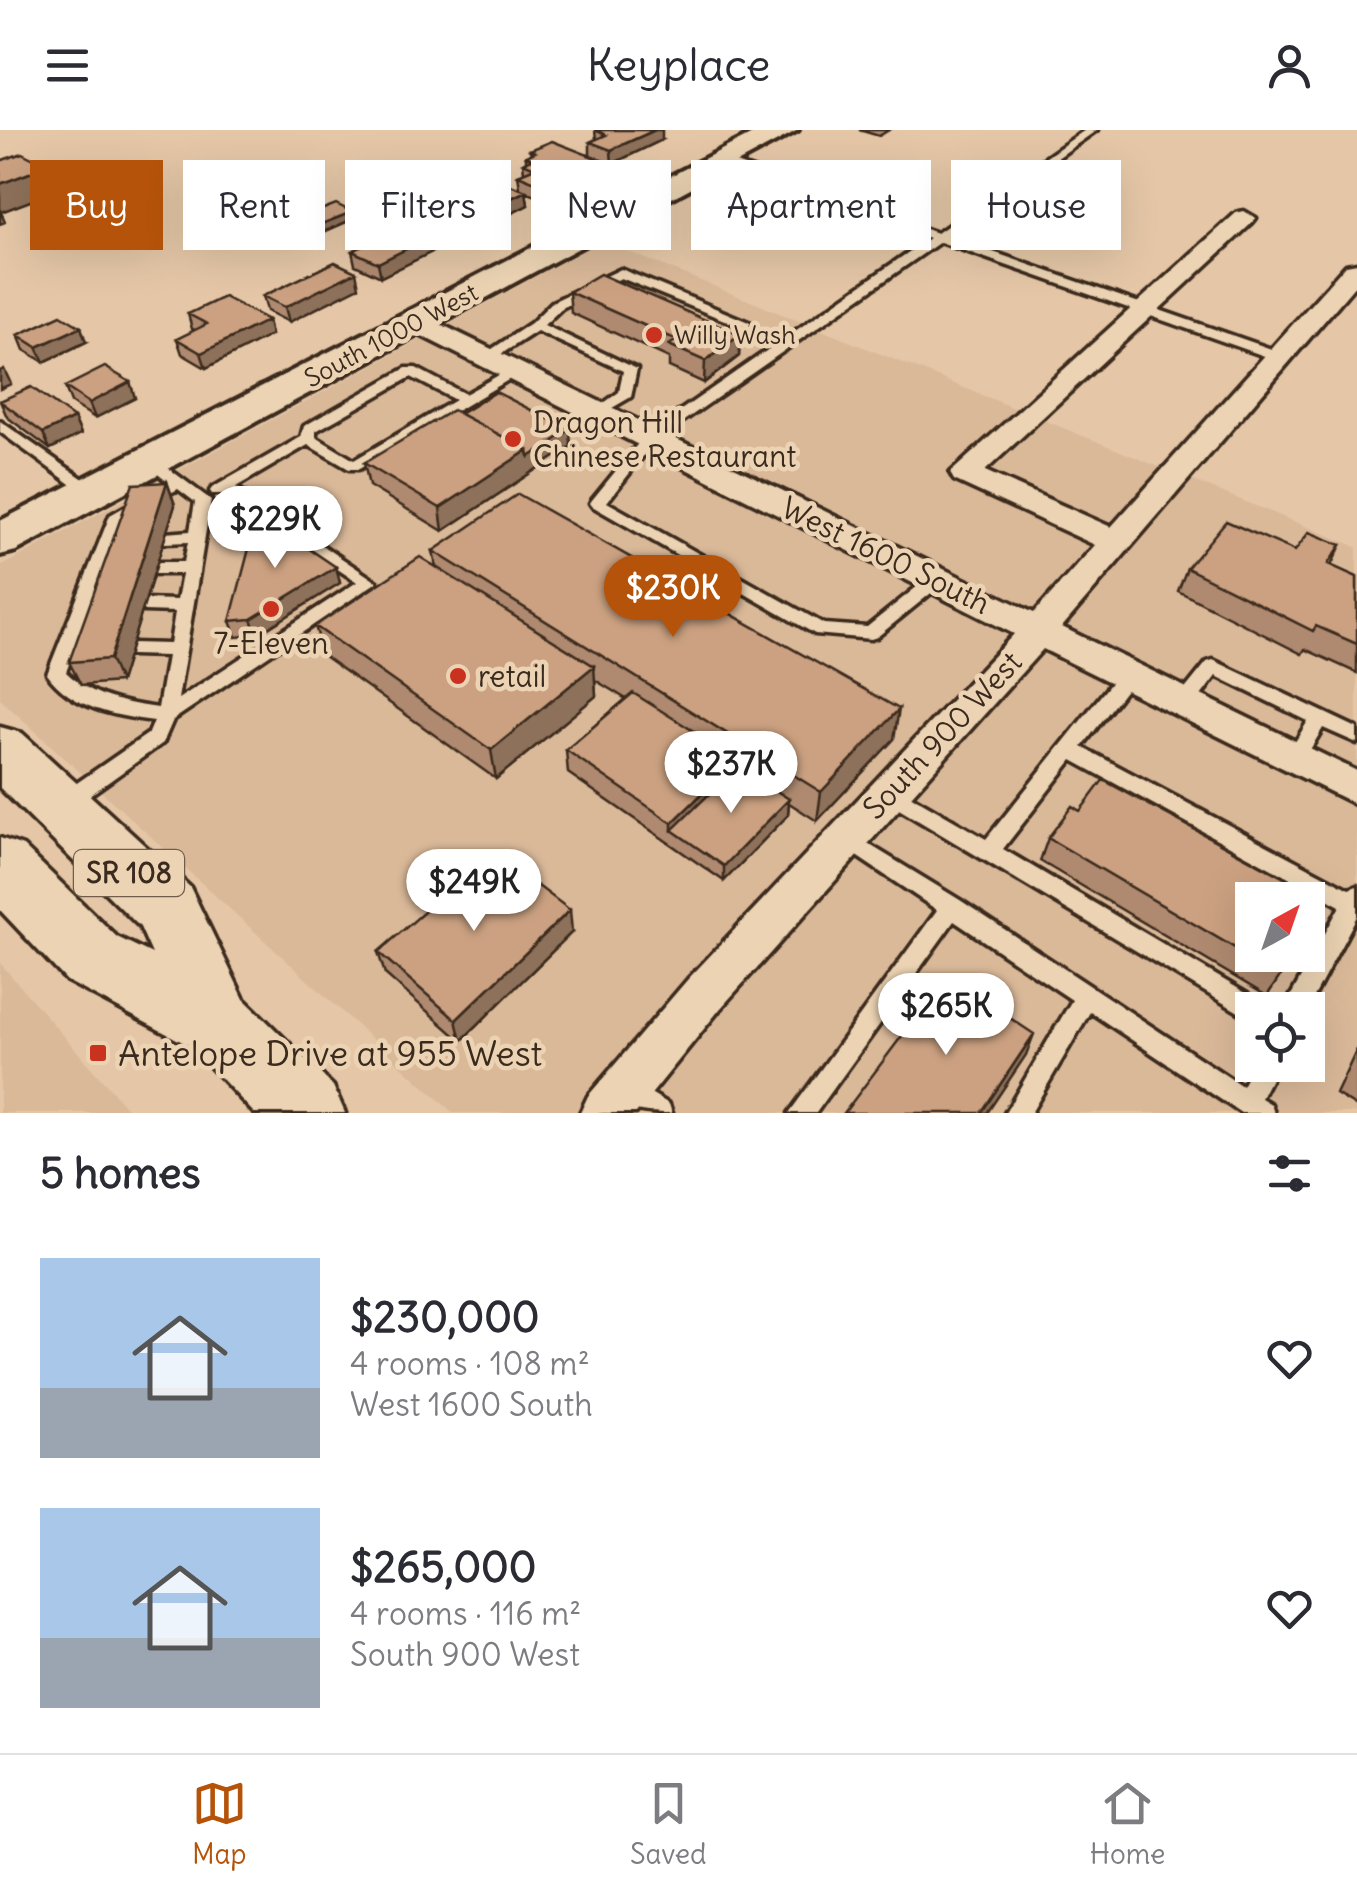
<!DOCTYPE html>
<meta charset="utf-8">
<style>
:root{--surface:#fff;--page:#f2f2f3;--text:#2b2b33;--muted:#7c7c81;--line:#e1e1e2;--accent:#b45309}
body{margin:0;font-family:Delius,sans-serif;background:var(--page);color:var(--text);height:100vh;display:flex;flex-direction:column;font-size:38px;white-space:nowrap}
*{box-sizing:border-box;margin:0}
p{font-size:32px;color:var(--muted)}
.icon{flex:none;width:55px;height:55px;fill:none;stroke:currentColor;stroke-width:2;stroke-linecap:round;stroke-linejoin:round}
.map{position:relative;height:983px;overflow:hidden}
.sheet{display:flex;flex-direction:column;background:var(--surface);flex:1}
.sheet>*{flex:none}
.top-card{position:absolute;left:30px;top:30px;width:1298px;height:90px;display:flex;gap:20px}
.needle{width:65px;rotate:40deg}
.controls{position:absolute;left:1235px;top:752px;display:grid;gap:20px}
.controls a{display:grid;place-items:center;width:90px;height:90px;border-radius:0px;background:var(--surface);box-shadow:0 10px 40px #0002;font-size:50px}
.price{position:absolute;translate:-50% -85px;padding:0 22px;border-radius:35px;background:#fff;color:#222;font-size:32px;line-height:65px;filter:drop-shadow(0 2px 5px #0008)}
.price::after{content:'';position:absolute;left:50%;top:60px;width:30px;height:22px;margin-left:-15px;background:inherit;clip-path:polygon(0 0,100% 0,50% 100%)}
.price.selected{background:var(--accent);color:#fff}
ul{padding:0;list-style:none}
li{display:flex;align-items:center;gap:30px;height:250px;padding:0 40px}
li span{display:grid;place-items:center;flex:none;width:280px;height:200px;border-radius:0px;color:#555}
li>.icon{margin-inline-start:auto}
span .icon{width:120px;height:120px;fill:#fffc;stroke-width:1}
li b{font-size:42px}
h2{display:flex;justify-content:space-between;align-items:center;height:120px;padding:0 40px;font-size:42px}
.pill{padding:0 35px;border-radius:0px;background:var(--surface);box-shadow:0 10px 40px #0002;font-size:35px;line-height:90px}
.pill.selected{background:var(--accent);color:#fff}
header{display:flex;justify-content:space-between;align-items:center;height:130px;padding:0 40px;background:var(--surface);font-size:45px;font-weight:600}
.menu{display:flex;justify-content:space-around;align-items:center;height:140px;border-top:2px solid var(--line);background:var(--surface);font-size:28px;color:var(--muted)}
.menu a{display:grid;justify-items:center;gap:5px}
.menu .selected{color:var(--accent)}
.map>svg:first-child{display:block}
</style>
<header><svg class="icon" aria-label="menu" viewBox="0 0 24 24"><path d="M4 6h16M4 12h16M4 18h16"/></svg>Keyplace<svg class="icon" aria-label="person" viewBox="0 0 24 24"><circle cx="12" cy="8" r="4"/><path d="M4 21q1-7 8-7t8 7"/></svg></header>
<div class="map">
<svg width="1357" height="983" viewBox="0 0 1357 983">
<rect width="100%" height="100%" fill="#e5c7a7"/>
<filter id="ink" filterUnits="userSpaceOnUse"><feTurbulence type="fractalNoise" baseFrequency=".01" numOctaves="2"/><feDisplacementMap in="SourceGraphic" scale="20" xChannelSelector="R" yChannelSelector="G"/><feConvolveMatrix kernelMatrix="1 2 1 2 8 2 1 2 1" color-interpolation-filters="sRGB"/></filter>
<g filter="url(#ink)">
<path fill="#dab999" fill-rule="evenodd" d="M 602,111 L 1357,417 L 1357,983 L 453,983 L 0,569 L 0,437 ZM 1252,770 L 1308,770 L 1308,825 L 1252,825 ZM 1252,880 L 1308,880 L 1308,935 L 1252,935 Z
M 0,833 L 131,983 L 0,983 Z"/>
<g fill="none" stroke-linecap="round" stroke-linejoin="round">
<defs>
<path id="service" d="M 1085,0 L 1097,0 L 947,106 L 1283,223 L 1283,229 L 1273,229 L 940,112 L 655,311 L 607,372 L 824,494 L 867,497 L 929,447 L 941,447 L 943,451 L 941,455 L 877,507 L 871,509 L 815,504 L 592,376 L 590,373 L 592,370 L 645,305 L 929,108 L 716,33 L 716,29 L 724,29 L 937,103 Z
M 621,139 L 751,193 L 749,196 L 739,196 L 621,148 L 562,178 L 544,195 L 637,239 L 631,267 L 600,285 L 593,281 L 619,262 L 623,241 L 537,201 L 492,230 L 487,231 L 480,227 L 531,193 L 552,172 Z
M 515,236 L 520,237 L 520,243 L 359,339 L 349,339 L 308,315 L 236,357 L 377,452 L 173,590 L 163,613 L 72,678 L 65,680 L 58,678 L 55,672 L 58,666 L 149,603 L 154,591 C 115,586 71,578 47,544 L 110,385 L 168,352 L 146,335 L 143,332 L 146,329 L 156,329 L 211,370 L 178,569 L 357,452 L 225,364 L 212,364 L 210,361 L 212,358 L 301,307 L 304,296 L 406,238 L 416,238 L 465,264 ZM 411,247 L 455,270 L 354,330 L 316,307 L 316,301 ZM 178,359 L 195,372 L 190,401 L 165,403 L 157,408 L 165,413 L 188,412 L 184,432 L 156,432 L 148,438 L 156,444 L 182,444 L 177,470 L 144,469 L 135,475 L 144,481 L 175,482 L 170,514 L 131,513 L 122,519 L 131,525 L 167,526 L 158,578 C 123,573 92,567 66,542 L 125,388 Z
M 0,291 L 98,359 L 100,362 L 98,365 L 86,365 L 0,302 Z
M 1213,530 L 1357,598 L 1357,613 L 1323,598 L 1302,633 L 1295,636 L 1288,633 L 1285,628 L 1308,591 L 1216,546 L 1192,578 L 1178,578 L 1176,573 L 1178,568 L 1207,532 Z
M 1128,537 L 1134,539 L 1137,544 L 1134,549 L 1082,617 L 1349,759 L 1357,756 L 1357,786 L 1307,880 L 1283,880 L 1340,776 L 1072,630 L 1003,719 L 1261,872 L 1265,880 L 1252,880 L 1252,890 L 882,669 L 879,663 L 882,657 L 889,655 L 896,657 L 986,709 L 1122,539 Z
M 847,701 L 960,770 L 1242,956 L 1253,935 L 1278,935 L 1261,968 L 1271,974 L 1274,983 L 1241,983 L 1090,882 L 1031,983 L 1005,983 L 1072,870 L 954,791 L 816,983 L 789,983 L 937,780 L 840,715 L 837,709 L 840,703 Z
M 625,948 L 669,974 L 672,983 C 649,983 623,983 613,960 L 616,952 Z"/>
<path id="minor" d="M 1244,81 L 1256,88 L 1252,93 L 985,341 L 1111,397 L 1346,135 L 1357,133 L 1357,153 L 1062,497 L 1357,641 L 1357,675 L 1043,519 L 720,879 L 636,983 L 580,983 L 588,966 L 688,849 L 1014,504 L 406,198 L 402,192 L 406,186 L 424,186 L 1034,483 L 1095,415 L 954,350 L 950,343 L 1236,83 Z"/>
<path id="secondary" d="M 760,0 L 798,0 L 16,421 L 0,425 L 0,391 Z"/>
<path id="primary" d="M 0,597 L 22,603 L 190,757 L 244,869 L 333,956 L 345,983 L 254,983 L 192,917 L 67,851 L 0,780 L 0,708 L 23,716 L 117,807 L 152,824 L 140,797 L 0,658 Z"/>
</defs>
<use href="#service" stroke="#3b2a1e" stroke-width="7"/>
<use href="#minor" stroke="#3b2a1e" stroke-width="7"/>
<use href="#secondary" stroke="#3b2a1e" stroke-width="8"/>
<use href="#primary" stroke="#3b2a1e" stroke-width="7"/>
<use href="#service" fill="#ebd3b3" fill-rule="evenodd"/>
<use href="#minor" fill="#ebd3b3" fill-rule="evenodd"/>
<use href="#secondary" fill="#ebd3b3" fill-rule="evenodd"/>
<use href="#primary" fill="#ebd3b3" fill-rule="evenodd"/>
</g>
<path fill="#af8a6f" stroke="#3b2a1e" stroke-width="2.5" d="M 595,0 L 662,10 L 612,34 L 596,28 L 597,41 L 541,68 L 526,62 L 528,75 L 472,103 L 438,88 L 436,74 L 485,60 L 520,58 L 518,45 L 524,43 L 523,33 L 526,31 L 526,26 L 531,24 L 530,20 L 590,25 L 590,12 L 596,9 Z
M 859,0 L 889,0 L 879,6 Z
M 356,49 L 390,54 L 371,62 L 357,56 Z
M 303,87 L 353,89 L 321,103 L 305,94 Z
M 442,117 L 381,147 L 355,135 L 352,121 Z
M 359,157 L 289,192 L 267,181 L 263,166 Z
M 569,162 L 740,205 L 739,226 L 704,253 L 669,237 L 669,228 L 571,183 Z
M 188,184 L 268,190 L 271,205 L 206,238 L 182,224 L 177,209 L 195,200 L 192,199 Z
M 18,205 L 86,212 L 44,232 L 24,220 Z
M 130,252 L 135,268 L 95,288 L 71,273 L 65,257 Z
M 0,271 L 74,288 L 81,304 L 50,319 L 7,287 Z
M 460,284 L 571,316 L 443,401 L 369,356 L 364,333 Z
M 167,352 L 175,375 L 120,552 L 81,555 L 69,532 Z
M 1341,415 L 1331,436 L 1357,447 L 1357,543 L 1305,519 L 1302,524 L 1178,461 L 1187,438 L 1295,421 Z
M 433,421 L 894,609 L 817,691 L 789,673 L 788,685 L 724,751 L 568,643 L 566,620 L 626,569 L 595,550 L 596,566 L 496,649 L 324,526 L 315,496 L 436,437 Z
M 336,437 L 340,453 L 257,505 L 236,507 L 230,491 Z
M 1048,708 L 1281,845 L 1267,866 L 1040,731 Z
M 572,802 L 461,911 L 385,844 L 378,822 Z
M 1357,919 L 1357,977 L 1336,964 Z"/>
<path fill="#8e715a" stroke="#3b2a1e" stroke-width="2.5" d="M 655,0 L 662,0 L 662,10 L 612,34 L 611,20 Z
M 596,28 L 597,41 L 541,68 L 540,54 Z
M 48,36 L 57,61 L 1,82 L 5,92 L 0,94 L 0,54 Z
M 389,47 L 390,54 L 371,62 L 369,55 Z
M 526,61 L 528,75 L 472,103 L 470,88 Z
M 352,82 L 353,89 L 321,103 L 319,95 Z
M 440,102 L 442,117 L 381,147 L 378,133 Z
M 356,142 L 359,157 L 289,192 L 285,177 Z
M 268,190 L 271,205 L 206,238 L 201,223 Z
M 81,197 L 86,212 L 44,232 L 37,217 Z
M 740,205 L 739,226 L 704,253 L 705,231 Z
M 4,239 L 11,254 L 0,259 L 0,241 Z
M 130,252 L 135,268 L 95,288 L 89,273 Z
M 74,288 L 81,304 L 50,319 L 43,303 Z
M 570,300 L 571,316 L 443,401 L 440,378 L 528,320 Z
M 167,352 L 175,375 L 120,552 L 110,529 Z
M 336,437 L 340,453 L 257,505 L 251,489 Z
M 594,536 L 596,566 L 496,649 L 491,620 Z
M 899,579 L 894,609 L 817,691 L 821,662 Z
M 738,629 L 737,652 L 672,700 L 672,693 Z
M 789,669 L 788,685 L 724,751 L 724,736 Z
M 570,780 L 572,802 L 461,911 L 456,890 Z
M 1034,904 L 1026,925 L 987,983 L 981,983 Z"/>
<path fill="#cba181" stroke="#3b2a1e" stroke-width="2.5" d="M 595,0 L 655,0 L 611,20 L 590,12 L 606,5 Z
M 552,11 L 596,28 L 540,54 L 518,45 L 535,38 L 523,33 L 532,29 L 526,26 L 535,22 L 530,20 Z
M 22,23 L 48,36 L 0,54 L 0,31 Z
M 375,41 L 389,47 L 369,55 L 356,49 Z
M 503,52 L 526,61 L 470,88 L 436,74 L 475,56 L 485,60 Z
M 336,74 L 352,82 L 319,95 L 303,87 Z
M 414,91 L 440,102 L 378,133 L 352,121 Z
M 335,132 L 356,142 L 285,177 L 263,166 Z
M 600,144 L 740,205 L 705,231 L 669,215 L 677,210 L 569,162 Z
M 224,167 L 268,190 L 201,223 L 177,209 L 207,194 L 188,184 Z
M 61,185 L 81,197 L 37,217 L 18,205 Z
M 105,237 L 130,252 L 89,273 L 65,257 Z
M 31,257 L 74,288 L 43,303 L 0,271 Z
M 496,262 L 570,300 L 529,327 L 528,320 L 460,284 Z
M 453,280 L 528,320 L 440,378 L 364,333 Z
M 167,352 L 110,529 L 69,532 L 133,354 Z
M 518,364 L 899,579 L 821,662 L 433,421 Z
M 1226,391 L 1295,421 L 1309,402 L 1341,415 L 1328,434 L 1357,447 L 1357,514 L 1316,496 L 1313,501 L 1187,438 Z
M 274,395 L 336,437 L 251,489 L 230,491 L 255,396 Z
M 420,427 L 594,536 L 491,620 L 315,496 Z
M 633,563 L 738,629 L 672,693 L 566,620 Z
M 738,636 L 789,669 L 724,736 L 672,700 Z
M 1103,650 L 1323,769 L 1308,797 L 1308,770 L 1252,770 L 1252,825 L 1292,825 L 1281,845 L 1048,708 L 1072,676 L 1080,681 Z
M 493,722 L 570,780 L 456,890 L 378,822 Z
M 947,846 L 1034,904 L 981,983 L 844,983 Z"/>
</g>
<g fill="#c8321e" stroke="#ebd3b3" stroke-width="4">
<circle cx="654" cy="205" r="10"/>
<circle cx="513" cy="309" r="10"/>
<circle cx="271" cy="479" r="10"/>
<circle cx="458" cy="546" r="10"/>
<rect x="88" y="913" width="20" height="20" rx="5"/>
</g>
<g text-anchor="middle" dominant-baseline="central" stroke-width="9" stroke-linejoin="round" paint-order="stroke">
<g font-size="25" fill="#3b2a1e" stroke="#ebd3b3">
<text transform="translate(391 205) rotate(-28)">South 1000 West</text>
</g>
<g font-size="25" fill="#3b2a1e" stroke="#ebd3b3" text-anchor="start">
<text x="674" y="205">Willy Wash</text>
</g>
<rect fill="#ebd3b3" stroke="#705d4b" stroke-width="2.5" x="74" y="720" width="110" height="46" rx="8"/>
<g font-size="28" font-weight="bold" fill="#3b2a1e">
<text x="129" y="743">SR 108</text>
</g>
<g font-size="30" fill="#3b2a1e" stroke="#ebd3b3" text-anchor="start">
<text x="533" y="292">Dragon Hill<tspan x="533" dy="34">Chinese Restaurant</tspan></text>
<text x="271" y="513" text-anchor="middle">7-Eleven</text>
<text x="478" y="546">retail</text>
</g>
<g font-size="30" fill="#3b2a1e" stroke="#ebd3b3">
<text transform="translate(886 425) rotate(26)">West 1600 South</text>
<text transform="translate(942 605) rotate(-47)">South 900 West</text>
</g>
<g font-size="35" fill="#3b2a1e" stroke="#ebd3b3" text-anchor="start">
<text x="118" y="923">Antelope Drive at 955 West</text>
</g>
</g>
</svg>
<div class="controls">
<a><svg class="needle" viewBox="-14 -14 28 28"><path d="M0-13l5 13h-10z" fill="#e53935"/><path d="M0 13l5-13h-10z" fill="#7c7c81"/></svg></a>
<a><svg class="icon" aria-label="locate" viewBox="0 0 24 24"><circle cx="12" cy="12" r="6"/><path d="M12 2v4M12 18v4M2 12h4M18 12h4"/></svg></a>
</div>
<b class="price" style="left:275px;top:441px">$229K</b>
<b class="price selected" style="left:673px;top:510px">$230K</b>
<b class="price" style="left:731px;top:686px">$237K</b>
<b class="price" style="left:474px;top:804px">$249K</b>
<b class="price" style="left:946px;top:928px">$265K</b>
<div class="top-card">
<a class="pill selected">Buy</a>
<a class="pill">Rent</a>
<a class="pill">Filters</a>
<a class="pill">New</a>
<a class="pill">Apartment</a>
<a class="pill">House</a>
</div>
</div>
<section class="sheet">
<h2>5 homes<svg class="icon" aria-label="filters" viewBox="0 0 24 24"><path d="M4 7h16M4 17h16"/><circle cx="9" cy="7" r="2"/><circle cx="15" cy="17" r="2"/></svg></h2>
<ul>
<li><span style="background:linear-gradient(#a9c7e8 65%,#9aa5b1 0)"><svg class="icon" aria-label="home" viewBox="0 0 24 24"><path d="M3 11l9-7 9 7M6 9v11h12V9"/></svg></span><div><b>$230,000</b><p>4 rooms · 108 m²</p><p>West 1600 South</p></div><svg class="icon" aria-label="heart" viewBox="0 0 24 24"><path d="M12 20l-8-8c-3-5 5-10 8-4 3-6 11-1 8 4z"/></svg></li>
<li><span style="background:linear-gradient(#a9c7e8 65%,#9aa5b1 0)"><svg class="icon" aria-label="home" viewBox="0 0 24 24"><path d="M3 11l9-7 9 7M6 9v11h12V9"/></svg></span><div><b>$265,000</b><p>4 rooms · 116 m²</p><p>South 900 West</p></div><svg class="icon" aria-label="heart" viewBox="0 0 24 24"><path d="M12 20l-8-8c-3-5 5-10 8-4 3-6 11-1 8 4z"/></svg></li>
</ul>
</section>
<nav class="menu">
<a class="selected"><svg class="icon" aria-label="map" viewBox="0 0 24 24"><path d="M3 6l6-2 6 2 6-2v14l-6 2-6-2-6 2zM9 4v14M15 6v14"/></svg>Map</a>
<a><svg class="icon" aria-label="saved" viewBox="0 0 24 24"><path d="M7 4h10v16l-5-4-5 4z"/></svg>Saved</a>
<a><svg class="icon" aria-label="home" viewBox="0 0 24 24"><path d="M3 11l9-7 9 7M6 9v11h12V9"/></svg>Home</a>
</nav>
